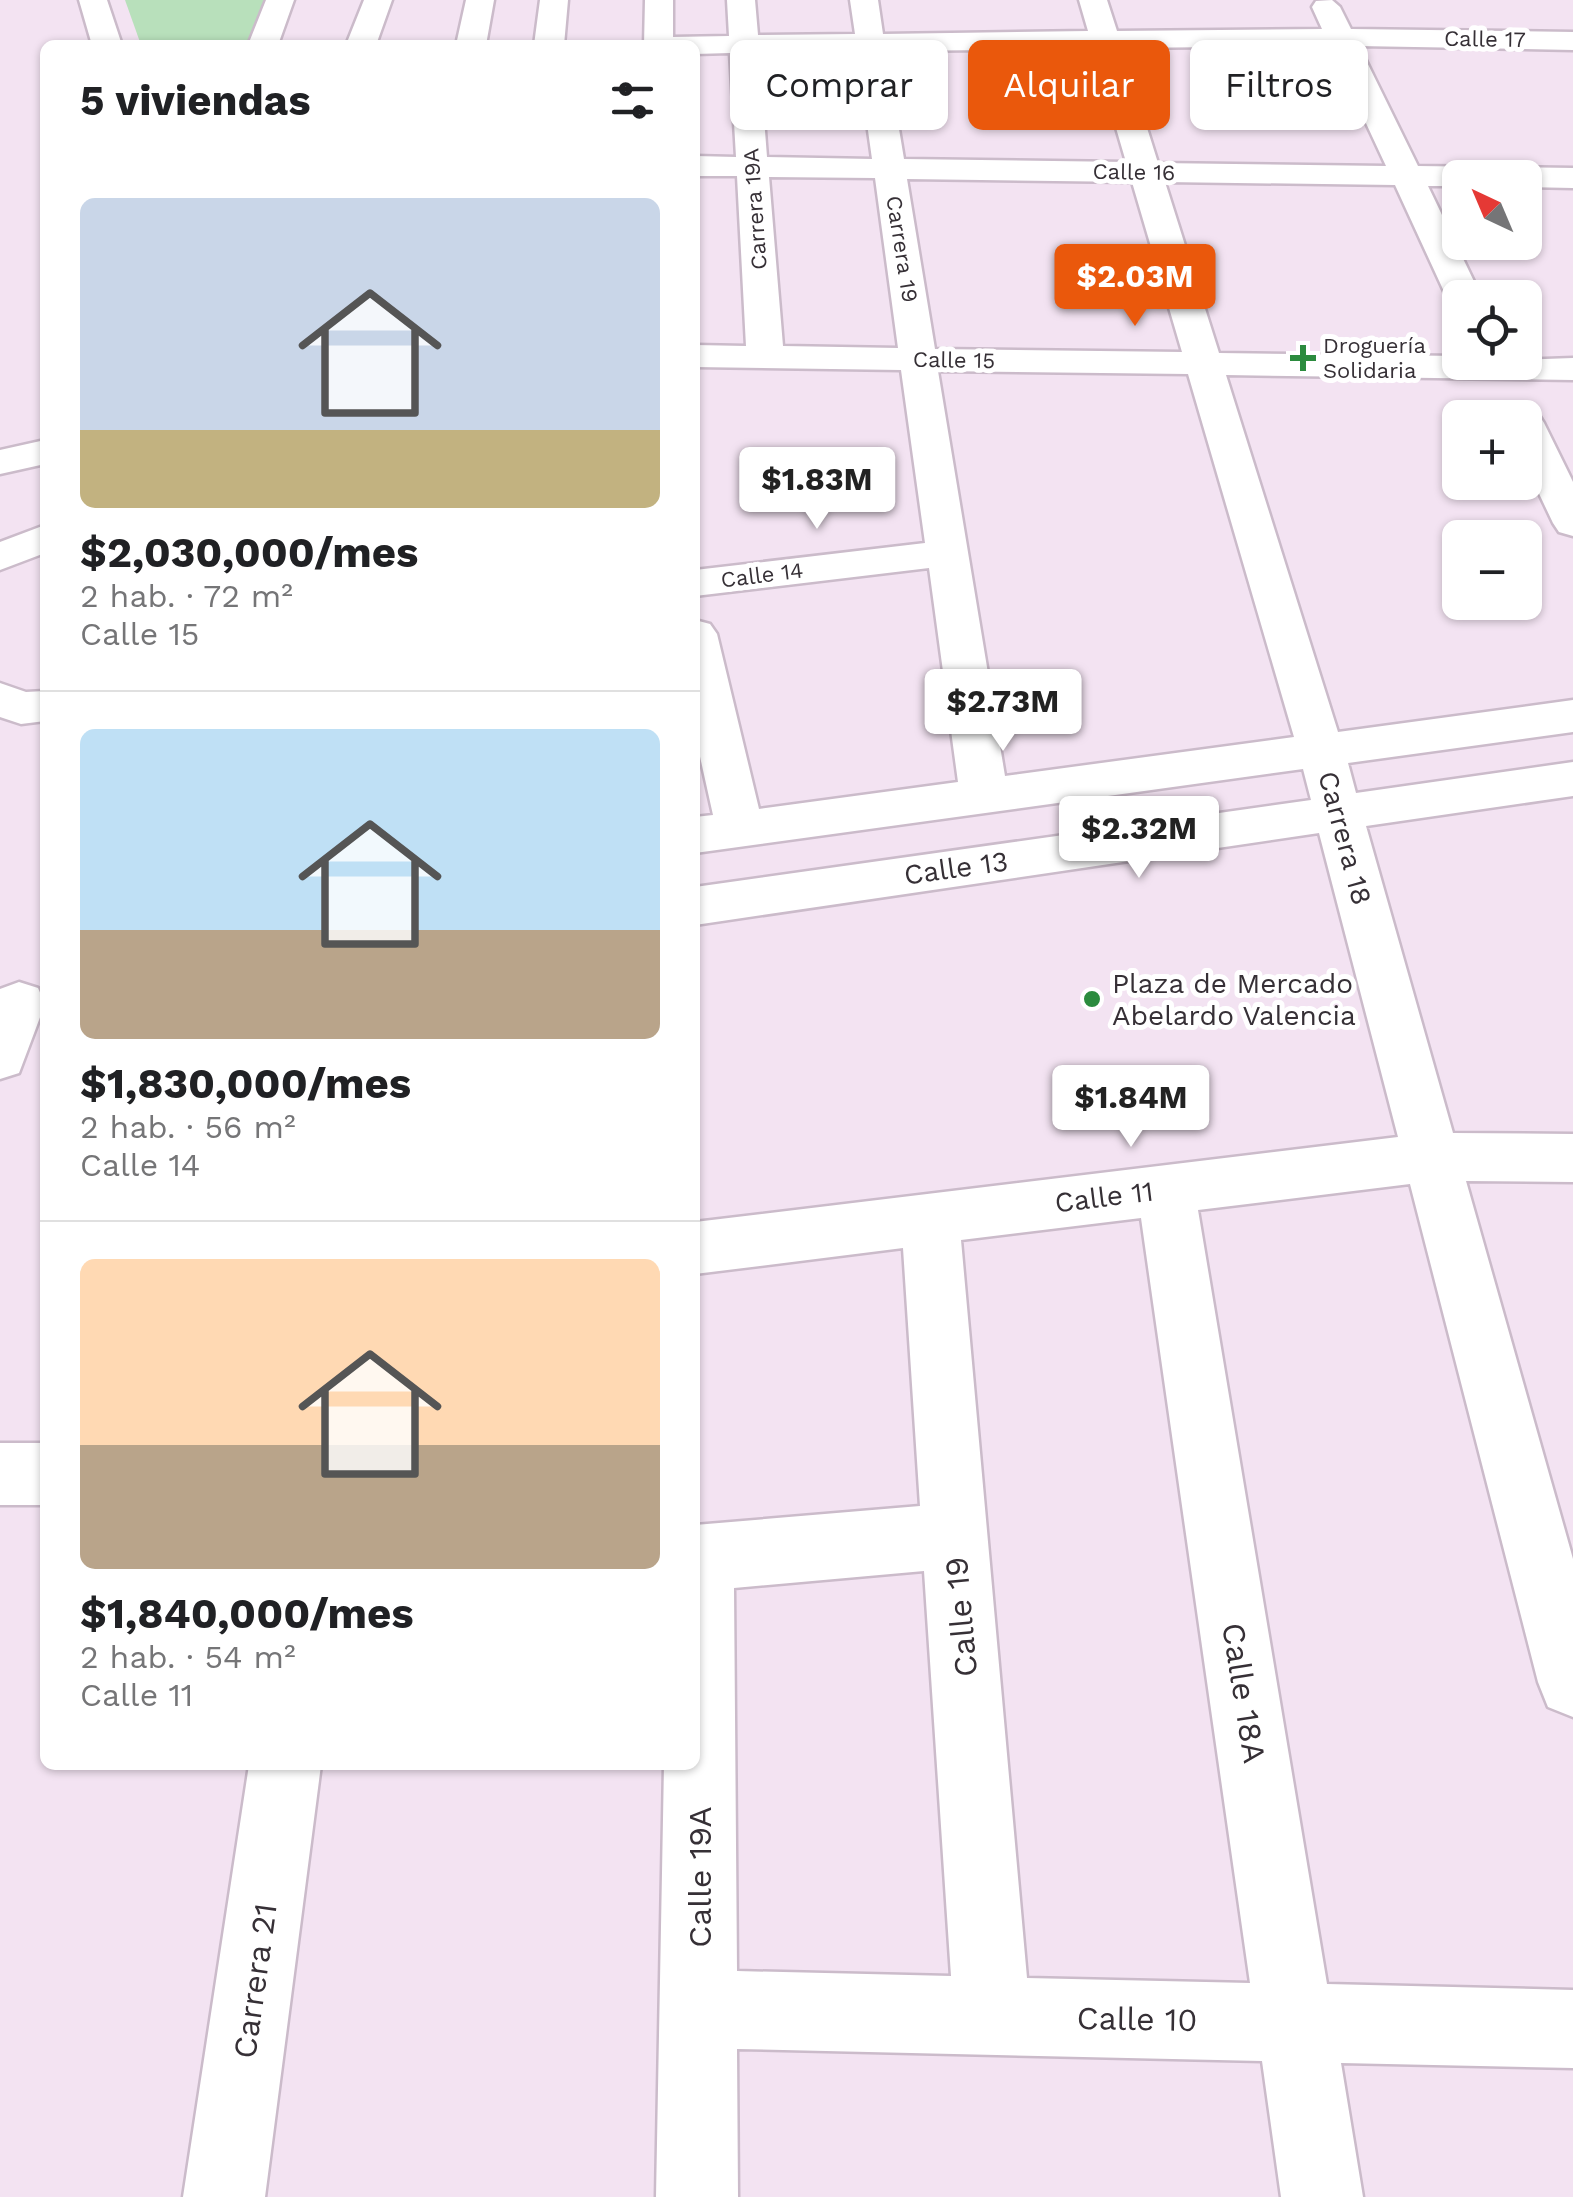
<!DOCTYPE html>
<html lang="es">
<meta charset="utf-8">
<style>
:root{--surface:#fff;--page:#f2f2f2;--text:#202124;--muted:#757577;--line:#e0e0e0;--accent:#ea580c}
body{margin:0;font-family:"Work Sans",sans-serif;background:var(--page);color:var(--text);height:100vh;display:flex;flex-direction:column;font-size:38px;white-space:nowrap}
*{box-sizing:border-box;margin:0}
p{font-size:32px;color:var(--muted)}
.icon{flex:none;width:55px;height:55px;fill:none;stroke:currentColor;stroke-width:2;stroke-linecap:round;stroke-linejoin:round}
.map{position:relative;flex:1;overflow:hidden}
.drawer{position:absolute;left:40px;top:40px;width:660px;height:1730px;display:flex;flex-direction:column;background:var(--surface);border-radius:15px;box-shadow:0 2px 8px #0004}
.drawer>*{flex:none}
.banner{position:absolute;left:730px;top:40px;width:692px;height:90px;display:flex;gap:20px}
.needle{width:65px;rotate:316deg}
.tools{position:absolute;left:1442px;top:160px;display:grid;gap:20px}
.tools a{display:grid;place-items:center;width:100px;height:100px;border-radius:15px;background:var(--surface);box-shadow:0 2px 8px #0004;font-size:50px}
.price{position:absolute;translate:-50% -85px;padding:0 22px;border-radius:10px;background:#fff;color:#222;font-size:32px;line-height:65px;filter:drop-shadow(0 2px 5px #0008)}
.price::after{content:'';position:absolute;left:50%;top:60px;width:30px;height:22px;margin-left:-15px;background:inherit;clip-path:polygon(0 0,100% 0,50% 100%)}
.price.active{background:var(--accent);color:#fff}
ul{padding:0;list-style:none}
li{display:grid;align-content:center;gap:20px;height:530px;padding:0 40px}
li+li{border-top:2px solid var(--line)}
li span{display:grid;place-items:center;height:310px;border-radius:15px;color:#555}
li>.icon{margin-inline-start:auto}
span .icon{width:180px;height:180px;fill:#fffc;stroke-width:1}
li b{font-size:42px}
h2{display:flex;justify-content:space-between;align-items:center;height:120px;padding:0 40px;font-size:42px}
.chip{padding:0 35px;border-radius:15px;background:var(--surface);box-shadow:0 2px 8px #0004;font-size:35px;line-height:90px}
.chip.active{background:var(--accent);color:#fff}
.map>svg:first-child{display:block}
</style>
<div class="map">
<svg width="1573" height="2197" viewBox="0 0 1573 2197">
<rect width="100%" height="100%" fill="#f3e3f2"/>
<path fill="#b8e0bb" d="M 125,0 L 271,0 L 254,45 L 141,45 Z"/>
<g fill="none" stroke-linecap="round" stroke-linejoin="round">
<defs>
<path id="minor" d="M 266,0 L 294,0 L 278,45 L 248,45 Z
M 364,0 L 392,0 L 376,45 L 346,45 Z
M 466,0 L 494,0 L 486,45 L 456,45 Z
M 540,0 L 568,0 L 564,45 L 534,45 Z
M 645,0 L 673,0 L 673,37 L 729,36 L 727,0 L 755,0 L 758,35 L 855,34 L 850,0 L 878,0 L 883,34 L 1088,31 L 1079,0 L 1107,0 L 1117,31 L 1322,29 L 1312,7 L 1316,1 L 1332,0 L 1340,7 L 1351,29 L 1573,32 L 1573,50 L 1359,46 L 1418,166 L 1573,168 L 1573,188 L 1525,187 L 1525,178 L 1460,178 L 1460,186 L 1428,186 L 1482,298 L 1460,298 L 1460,307 L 1447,298 L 1395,185 L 1165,182 L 1219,353 L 1460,356 L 1460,362 L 1573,358 L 1573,380 L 1226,375 L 1338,732 L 1573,700 L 1573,732 L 1348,763 L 1356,793 L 1573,762 L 1573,796 L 1366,826 L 1453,1133 L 1573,1134 L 1573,1182 L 1466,1181 L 1573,1559 L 1573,1717 L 1548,1707 L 1538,1682 L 1410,1184 L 1198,1210 L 1327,1984 L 1573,1990 L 1573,2068 L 1341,2063 L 1363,2197 L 1281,2197 L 1262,2061 L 737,2049 L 738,2197 L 656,2197 L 664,1765 L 695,1765 L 695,1525 L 920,1506 L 903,1248 L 695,1274 L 695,1222 L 1398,1137 L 1319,833 L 695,925 L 695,887 L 1311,800 L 1303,769 L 695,853 L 695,817 L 713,815 L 695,734 L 695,620 L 710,624 L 717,634 L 759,809 L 958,782 L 929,568 L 695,596 L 695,570 L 925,543 L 901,370 L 695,367 L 695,345 L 746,346 L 737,176 L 695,176 L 695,156 L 736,157 L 730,53 L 695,54 L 695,45 L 644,45 ZM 1330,46 L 1386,166 L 1158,163 L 1122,48 ZM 1093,49 L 1126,162 L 904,159 L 886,51 ZM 857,52 L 872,159 L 767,157 L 759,53 ZM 769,177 L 875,178 L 898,348 L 783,346 ZM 907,179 L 1132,182 L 1182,352 L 935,349 ZM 938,371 L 1188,374 L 1294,737 L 1005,776 ZM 1141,1218 L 1250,1983 L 1027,1978 L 961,1240 ZM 924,1571 L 951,1976 L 737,1971 L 734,1588 Z
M 1525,411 L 1539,415 L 1544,423 L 1573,482 L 1573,536 L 1559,532 L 1553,523 L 1525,464 L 1525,418 L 1510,418 Z
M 45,440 L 45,464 L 0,474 L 0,450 Z
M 45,525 L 45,553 L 0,570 L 0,542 Z
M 0,683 L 26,692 L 45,691 L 45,721 L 21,724 L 0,717 Z
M 19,982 L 38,988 L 45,1004 L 19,1073 L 0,1079 L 0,989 Z
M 0,1443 L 45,1443 L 45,1505 L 0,1505 Z"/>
<path id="major" d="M 79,0 L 107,0 L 122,45 L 92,45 Z
M 249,1765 L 321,1765 L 265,2197 L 183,2197 Z"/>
</defs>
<use href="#minor" stroke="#cbbbca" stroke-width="5"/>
<use href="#major" stroke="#cbbbca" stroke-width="5"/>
<use href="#minor" fill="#fff" fill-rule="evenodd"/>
<use href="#major" fill="#fff" fill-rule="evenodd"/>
</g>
<g fill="#2b8b3e" stroke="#fff" stroke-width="4">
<path d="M1298 343h10v10h10v10h-10v10h-10v-10h-10v-10h10z"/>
<circle cx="1092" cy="999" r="10"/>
</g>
<g text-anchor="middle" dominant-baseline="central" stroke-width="10" stroke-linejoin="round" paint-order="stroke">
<g font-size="22" fill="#363036" stroke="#fff">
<text transform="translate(1485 39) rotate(1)">Calle 17</text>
<text transform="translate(1134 172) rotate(1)">Calle 16</text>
<text transform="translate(755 209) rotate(-94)">Carrera 19A</text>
<text transform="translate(902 249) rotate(81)">Carrera 19</text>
<text transform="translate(954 360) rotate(1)">Calle 15</text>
<text transform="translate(762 575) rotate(-7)">Calle 14</text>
</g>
<g font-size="22" fill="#363036" stroke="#fff" text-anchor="start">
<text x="1323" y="345">Droguería<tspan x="1323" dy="25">Solidaria</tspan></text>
</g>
<g font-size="28" fill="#363036" stroke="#fff">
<text transform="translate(1345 838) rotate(75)">Carrera 18</text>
<text transform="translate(956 868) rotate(-8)">Calle 13</text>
<text transform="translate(1104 1197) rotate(-7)">Calle 11</text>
</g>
<g font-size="28" fill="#363036" stroke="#fff" text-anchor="start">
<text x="1112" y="983">Plaza de Mercado<tspan x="1112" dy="32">Abelardo Valencia</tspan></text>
</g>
<g font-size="32" fill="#363036" stroke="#fff">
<text transform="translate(961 1617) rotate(-95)">Calle 19</text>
<text transform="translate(1244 1693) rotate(81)">Calle 18A</text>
<text transform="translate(700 1877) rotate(-90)">Calle 19A</text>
<text transform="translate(255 1981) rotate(-82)">Carrera 21</text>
<text transform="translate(1137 2019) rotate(1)">Calle 10</text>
</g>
</g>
</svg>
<div class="tools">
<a><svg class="needle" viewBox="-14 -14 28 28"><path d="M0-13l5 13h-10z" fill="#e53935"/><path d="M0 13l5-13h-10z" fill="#757577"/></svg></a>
<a><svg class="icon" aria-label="locate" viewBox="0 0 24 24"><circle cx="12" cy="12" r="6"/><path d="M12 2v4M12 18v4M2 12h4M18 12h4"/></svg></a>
<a>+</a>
<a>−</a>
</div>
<b class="price active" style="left:1135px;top:329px">$2.03M</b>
<b class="price" style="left:817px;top:532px">$1.83M</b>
<b class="price" style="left:1003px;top:754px">$2.73M</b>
<b class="price" style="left:1139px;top:881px">$2.32M</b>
<b class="price" style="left:1131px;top:1150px">$1.84M</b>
<div class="banner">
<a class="chip">Comprar</a>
<a class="chip active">Alquilar</a>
<a class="chip">Filtros</a>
</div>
<section class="drawer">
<h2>5 viviendas<svg class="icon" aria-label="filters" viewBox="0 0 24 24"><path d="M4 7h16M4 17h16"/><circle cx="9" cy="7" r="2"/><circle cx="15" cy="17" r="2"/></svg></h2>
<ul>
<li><span style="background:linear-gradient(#c9d6e8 75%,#c2b280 0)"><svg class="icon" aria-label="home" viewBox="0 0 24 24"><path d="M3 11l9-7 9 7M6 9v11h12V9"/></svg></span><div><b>$2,030,000/mes</b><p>2 hab. · 72 m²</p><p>Calle 15</p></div></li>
<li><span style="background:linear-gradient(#bfe0f5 65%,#b9a48a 0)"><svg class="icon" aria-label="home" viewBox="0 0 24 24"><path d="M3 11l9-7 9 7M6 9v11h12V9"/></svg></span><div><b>$1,830,000/mes</b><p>2 hab. · 56 m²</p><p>Calle 14</p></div></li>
<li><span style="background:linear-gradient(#ffd9b3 60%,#b9a48a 0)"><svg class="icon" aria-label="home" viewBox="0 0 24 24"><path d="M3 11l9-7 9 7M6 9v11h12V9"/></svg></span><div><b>$1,840,000/mes</b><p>2 hab. · 54 m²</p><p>Calle 11</p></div></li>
</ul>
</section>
</div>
